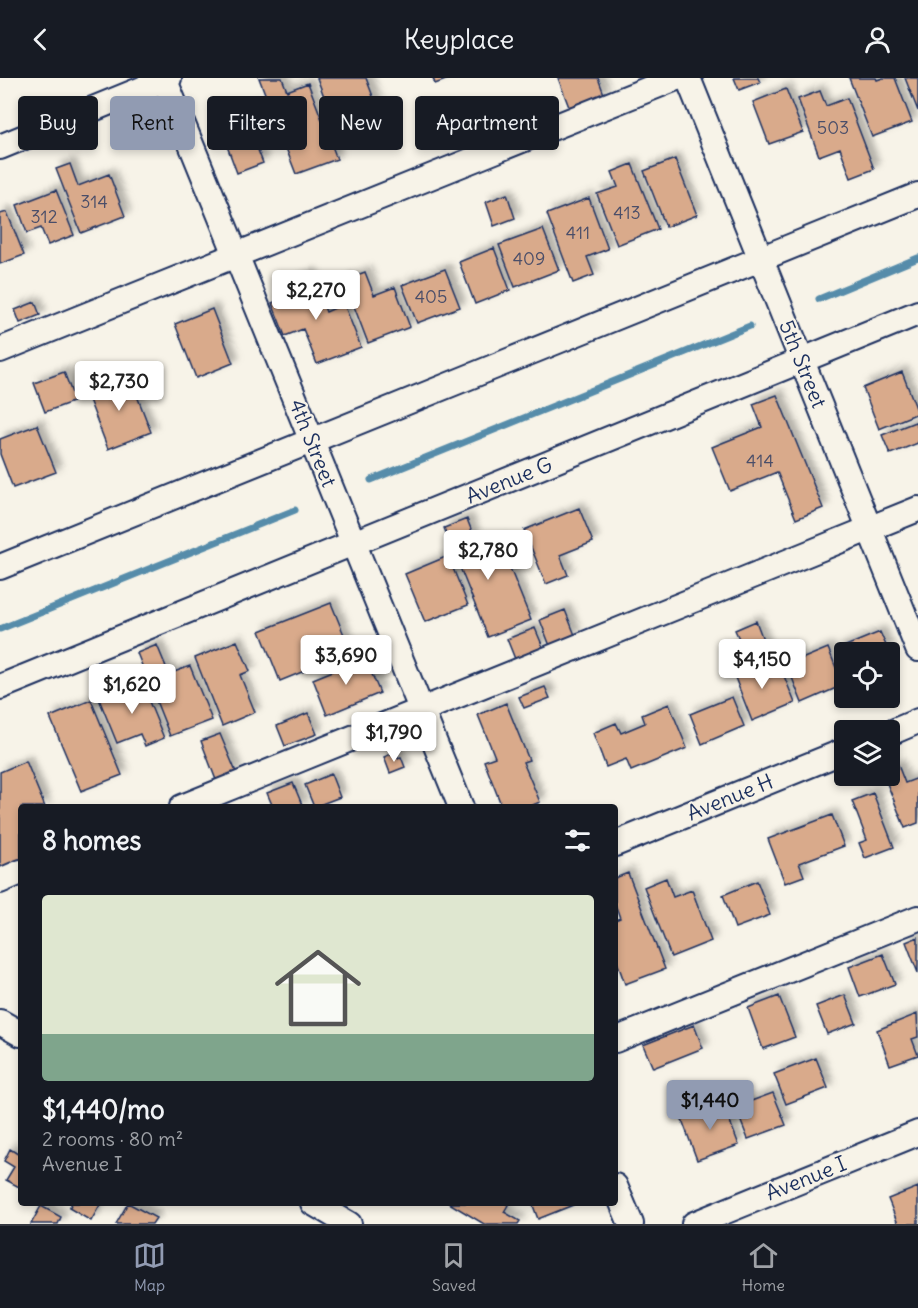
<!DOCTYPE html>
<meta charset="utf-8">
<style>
:root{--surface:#171b24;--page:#242831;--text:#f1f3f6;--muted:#9ea1a6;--line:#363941;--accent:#919bb2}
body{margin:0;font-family:Delius,sans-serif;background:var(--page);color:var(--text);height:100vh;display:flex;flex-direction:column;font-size:22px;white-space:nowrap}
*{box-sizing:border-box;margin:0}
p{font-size:20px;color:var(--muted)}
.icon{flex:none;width:33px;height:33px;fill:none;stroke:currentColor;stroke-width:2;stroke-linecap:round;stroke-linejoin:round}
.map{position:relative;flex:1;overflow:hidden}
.details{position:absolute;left:18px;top:726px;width:600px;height:402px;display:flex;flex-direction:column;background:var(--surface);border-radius:6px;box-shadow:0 3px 9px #0003}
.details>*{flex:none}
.hud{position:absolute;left:18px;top:18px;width:600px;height:54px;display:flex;gap:12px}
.controls{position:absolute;left:834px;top:564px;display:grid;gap:12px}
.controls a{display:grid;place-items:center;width:66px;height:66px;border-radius:6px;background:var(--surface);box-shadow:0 3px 9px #0003;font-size:30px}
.price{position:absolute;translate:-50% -51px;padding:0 14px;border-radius:6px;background:#fff;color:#222;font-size:20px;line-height:39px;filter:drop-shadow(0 2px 3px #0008)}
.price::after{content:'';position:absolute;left:50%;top:36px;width:18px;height:14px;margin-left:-9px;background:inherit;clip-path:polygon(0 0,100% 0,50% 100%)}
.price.current{background:var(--accent);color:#111}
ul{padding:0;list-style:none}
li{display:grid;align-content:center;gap:12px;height:318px;padding:0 24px}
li+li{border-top:2px solid var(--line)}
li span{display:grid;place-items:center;height:186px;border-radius:6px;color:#555}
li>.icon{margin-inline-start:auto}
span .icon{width:108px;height:108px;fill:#fffc;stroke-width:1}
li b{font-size:26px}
h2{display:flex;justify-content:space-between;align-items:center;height:72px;padding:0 24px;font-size:26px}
.tag{padding:0 21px;border-radius:6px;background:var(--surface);box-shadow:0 3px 9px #0003;font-size:21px;line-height:54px}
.tag.current{background:var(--accent);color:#111}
header{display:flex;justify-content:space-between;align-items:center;height:78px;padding:0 24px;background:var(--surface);font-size:27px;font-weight:600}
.tabs{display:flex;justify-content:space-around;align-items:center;height:84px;border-top:2px solid var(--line);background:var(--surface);font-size:16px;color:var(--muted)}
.tabs a{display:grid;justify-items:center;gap:3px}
.tabs .current{color:var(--accent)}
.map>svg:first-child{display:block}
</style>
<header><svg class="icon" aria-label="back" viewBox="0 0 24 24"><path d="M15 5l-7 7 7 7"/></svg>Keyplace<svg class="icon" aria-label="person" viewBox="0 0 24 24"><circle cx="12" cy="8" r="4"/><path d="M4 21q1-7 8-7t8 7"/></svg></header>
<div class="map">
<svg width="918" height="1146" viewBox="0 0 918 1146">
<defs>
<filter id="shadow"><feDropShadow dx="5.5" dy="-5.5" stdDeviation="3" flood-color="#0004"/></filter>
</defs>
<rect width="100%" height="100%" fill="#f7f3e8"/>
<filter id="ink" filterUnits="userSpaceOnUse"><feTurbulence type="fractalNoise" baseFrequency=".0167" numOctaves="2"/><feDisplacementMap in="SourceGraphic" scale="12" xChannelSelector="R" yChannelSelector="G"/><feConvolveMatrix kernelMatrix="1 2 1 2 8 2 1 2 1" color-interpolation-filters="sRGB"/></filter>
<g filter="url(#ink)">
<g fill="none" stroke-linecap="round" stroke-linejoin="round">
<path stroke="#568caa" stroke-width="7" d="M 819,221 L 918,180
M 371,402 L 750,248
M 0,551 L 295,432"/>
</g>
<path fill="#d9aa8b" stroke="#1b2f5e" stroke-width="1.5" filter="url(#shadow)" d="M 259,0 L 282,0 L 287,13 L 308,5 L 337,81 L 296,96 Z
M 317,0 L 366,0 L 385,50 L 342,66 Z
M 433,0 L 451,0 L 435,6 Z
M 558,0 L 598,0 L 604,16 L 569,29 Z
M 734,0 L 758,0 L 760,4 L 739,12 Z
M 849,0 L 876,0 L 877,2 L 883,0 L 895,0 L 912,44 L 872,59 Z
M 905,0 L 918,0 L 918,33 Z
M 786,11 L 803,54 L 769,66 L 753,24 Z
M 820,13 L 826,28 L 847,20 L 874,91 L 851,100 L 840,70 L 819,78 L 798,21 Z
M 259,25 L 273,61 L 256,67 L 263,85 L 237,95 L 217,41 Z
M 675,81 L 697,137 L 666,149 L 644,93 Z
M 70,86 L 78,108 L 109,96 L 125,138 L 81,155 L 56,91 Z
M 632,86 L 658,151 L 617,167 L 597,116 L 618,109 L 612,94 Z
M 56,112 L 74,157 L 48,167 L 41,150 L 27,155 L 17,127 Z
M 507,116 L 515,140 L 494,148 L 486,124 Z
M 589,120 L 608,171 L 587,179 L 594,197 L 573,205 L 547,136 Z
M 7,134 L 24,177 L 0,186 L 0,136 Z
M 543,151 L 559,192 L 515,209 L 499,167 Z
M 494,170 L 510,212 L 475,226 L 459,184 Z
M 445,191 L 460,229 L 417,245 L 402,207 Z
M 365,194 L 374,217 L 395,209 L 410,249 L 368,265 L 344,202 Z
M 311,196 L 326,234 L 344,226 L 361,269 L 317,286 L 303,251 L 285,258 L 272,225 L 290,218 L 285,206 Z
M 35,224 L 40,237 L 20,245 L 15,232 Z
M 212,231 L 233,285 L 196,300 L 175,246 Z
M 64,294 L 75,323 L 45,334 L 34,305 Z
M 902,294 L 918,335 L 879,351 L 863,310 Z
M 129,297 L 151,354 L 108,371 L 86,314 Z
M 777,317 L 823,430 L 796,441 L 777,394 L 730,413 L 712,369 L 762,349 L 753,326 Z
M 915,344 L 918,350 L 918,365 L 890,376 L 882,357 Z
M 37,347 L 56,394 L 13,410 L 0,376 L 0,361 Z
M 579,430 L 593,464 L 560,477 L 568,497 L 546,506 L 524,452 Z
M 467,441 L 479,471 L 499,463 L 531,542 L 488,559 L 444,450 Z
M 448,478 L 468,527 L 425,544 L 405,496 Z
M 331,525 L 351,574 L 280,603 L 260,553 Z
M 565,532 L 575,557 L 550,568 L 540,542 Z
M 756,543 L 767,572 L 747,580 L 745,575 L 734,580 L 730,568 L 740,563 L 735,552 Z
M 535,550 L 543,569 L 515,581 L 507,561 Z
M 880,554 L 889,574 L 844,574 L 844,593 L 836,572 Z
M 237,563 L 250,593 L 240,597 L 255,634 L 222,648 L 195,580 Z
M 157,567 L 169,596 L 190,588 L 212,642 L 170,658 L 137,575 Z
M 828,570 L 843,607 L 802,625 L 787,587 Z
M 365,580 L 380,615 L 327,637 L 313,601 Z
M 757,582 L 765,600 L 782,593 L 795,625 L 752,643 L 732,592 Z
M 141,604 L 164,660 L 145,668 L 140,656 L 117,665 L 99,621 Z
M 545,609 L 550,620 L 524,630 L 519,619 Z
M 732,619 L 744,648 L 702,666 L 690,636 Z
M 91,622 L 122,697 L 81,713 L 50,639 Z
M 506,625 L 529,682 L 523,684 L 540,724 L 528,729 L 502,729 L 484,683 L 495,679 L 478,637 Z
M 669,626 L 687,670 L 631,693 L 626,681 L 606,689 L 593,655 L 616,645 L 621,655 L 645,645 L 642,637 Z
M 308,635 L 317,656 L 285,668 L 277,648 Z
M 220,656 L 236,694 L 216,702 L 201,663 Z
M 396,674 L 398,680 L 401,679 L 405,689 L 390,695 L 384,679 Z
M 26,683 L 45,729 L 21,729 L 21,786 L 0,794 L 0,694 Z
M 898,687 L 905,705 L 918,700 L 918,745 L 905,750 L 884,698 L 890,698 L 890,690 Z
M 331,696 L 340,719 L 314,729 L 305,707 Z
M 293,705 L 303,729 L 273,729 L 267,715 Z
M 873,715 L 894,769 L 865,780 L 859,765 L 867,762 L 852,723 Z
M 832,737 L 844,768 L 799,785 L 804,798 L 785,805 L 768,761 Z
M 628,795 L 665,891 L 625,906 L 615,878 L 615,842 L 620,840 L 615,826 L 615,800 Z
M 666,800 L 673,819 L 692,812 L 711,863 L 671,879 L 644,809 Z
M 757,803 L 770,837 L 735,850 L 723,817 Z
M 918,859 L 918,895 L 906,864 Z
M 883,876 L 895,906 L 860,919 L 849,889 Z
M 845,917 L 856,945 L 827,956 L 816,928 Z
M 779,918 L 795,959 L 763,971 L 748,930 Z
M 917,936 L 918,959 L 912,961 L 918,977 L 890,987 L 877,952 Z
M 694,947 L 703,970 L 653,990 L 643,967 Z
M 816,980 L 828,1010 L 786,1026 L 774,996 Z
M 773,1015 L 786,1047 L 748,1061 L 735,1029 Z
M 722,1023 L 739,1067 L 697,1082 L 681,1039 Z
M 10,1071 L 21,1078 L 21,1110 L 6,1102 L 14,1089 L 4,1083 Z
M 918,1109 L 918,1146 L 898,1146 L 888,1121 Z
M 72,1125 L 101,1125 L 91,1143 L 69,1130 Z
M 128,1125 L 156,1140 L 152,1146 L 116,1146 Z
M 449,1125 L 505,1125 L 508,1127 L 504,1134 L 520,1143 L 518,1146 L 484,1146 Z
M 532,1125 L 572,1125 L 573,1127 L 538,1141 Z
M 41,1128 L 61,1139 L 58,1146 L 31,1146 Z"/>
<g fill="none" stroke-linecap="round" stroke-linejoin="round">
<defs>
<path id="minor" d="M 164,0 L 461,729
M 688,0 L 918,571
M 0,69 L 169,0
M 0,272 L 676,0
M 0,489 L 918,117
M 0,609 L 918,235
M 890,655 L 918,643
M 182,729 L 918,431
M 615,766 L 844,673
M 0,803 L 21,794
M 0,944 L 21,956
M 615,962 L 918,840
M 615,1108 L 631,1146
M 313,1125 L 349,1146
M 694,1146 L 918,1055"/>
</defs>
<use href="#minor" stroke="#1b2f5e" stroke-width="28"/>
<use href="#minor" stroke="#f7f3e8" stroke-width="24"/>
</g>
</g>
<g text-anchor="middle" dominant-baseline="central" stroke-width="4.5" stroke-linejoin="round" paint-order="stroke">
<g font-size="18" fill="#4a4e69">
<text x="833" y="49">503</text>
<text x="94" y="123">314</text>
<text x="627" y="134">413</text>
<text x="44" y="138">312</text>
<text x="578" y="154">411</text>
<text x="529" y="180">409</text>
<text x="431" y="218">405</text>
<text x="760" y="382">414</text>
</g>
<g font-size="21" fill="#1b2f5e" stroke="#f7f3e8">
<text transform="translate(803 286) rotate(68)">5th Street</text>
<text transform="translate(313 365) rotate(68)">4th Street</text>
<text transform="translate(509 402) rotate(-22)">Avenue G</text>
<text transform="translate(730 719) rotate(-22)">Avenue H</text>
<text transform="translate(806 1100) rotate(-22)">Avenue I</text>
</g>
</g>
</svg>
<div class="controls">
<a><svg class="icon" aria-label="locate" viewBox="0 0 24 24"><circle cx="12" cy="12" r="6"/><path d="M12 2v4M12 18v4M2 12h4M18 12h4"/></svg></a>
<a><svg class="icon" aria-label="layers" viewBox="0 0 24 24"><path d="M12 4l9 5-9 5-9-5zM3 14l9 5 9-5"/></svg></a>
</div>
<b class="price" style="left:316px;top:243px">$2,270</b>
<b class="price" style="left:119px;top:334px">$2,730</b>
<b class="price" style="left:488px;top:503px">$2,780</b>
<b class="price" style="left:346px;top:608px">$3,690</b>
<b class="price" style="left:762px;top:612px">$4,150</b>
<b class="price" style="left:132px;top:637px">$1,620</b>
<b class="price" style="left:394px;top:685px">$1,790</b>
<b class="price current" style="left:710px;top:1053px">$1,440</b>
<div class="hud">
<a class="tag">Buy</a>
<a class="tag current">Rent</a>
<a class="tag">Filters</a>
<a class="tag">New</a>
<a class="tag">Apartment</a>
</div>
<section class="details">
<h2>8 homes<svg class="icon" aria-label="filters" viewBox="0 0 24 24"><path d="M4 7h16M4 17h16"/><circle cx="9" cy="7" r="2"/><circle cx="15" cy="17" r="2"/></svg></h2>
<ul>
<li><span style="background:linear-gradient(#dfe7d0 75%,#7fa58c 0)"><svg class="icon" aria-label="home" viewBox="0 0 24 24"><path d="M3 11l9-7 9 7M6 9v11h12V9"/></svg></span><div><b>$1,440/mo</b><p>2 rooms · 80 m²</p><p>Avenue I</p></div></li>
</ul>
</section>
</div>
<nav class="tabs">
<a class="current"><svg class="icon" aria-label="map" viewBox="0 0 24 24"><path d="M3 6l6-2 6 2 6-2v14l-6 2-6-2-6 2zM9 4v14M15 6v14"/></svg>Map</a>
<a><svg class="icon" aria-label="saved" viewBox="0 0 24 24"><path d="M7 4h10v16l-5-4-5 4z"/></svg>Saved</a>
<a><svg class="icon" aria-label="home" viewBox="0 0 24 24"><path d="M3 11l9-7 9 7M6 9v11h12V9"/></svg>Home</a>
</nav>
